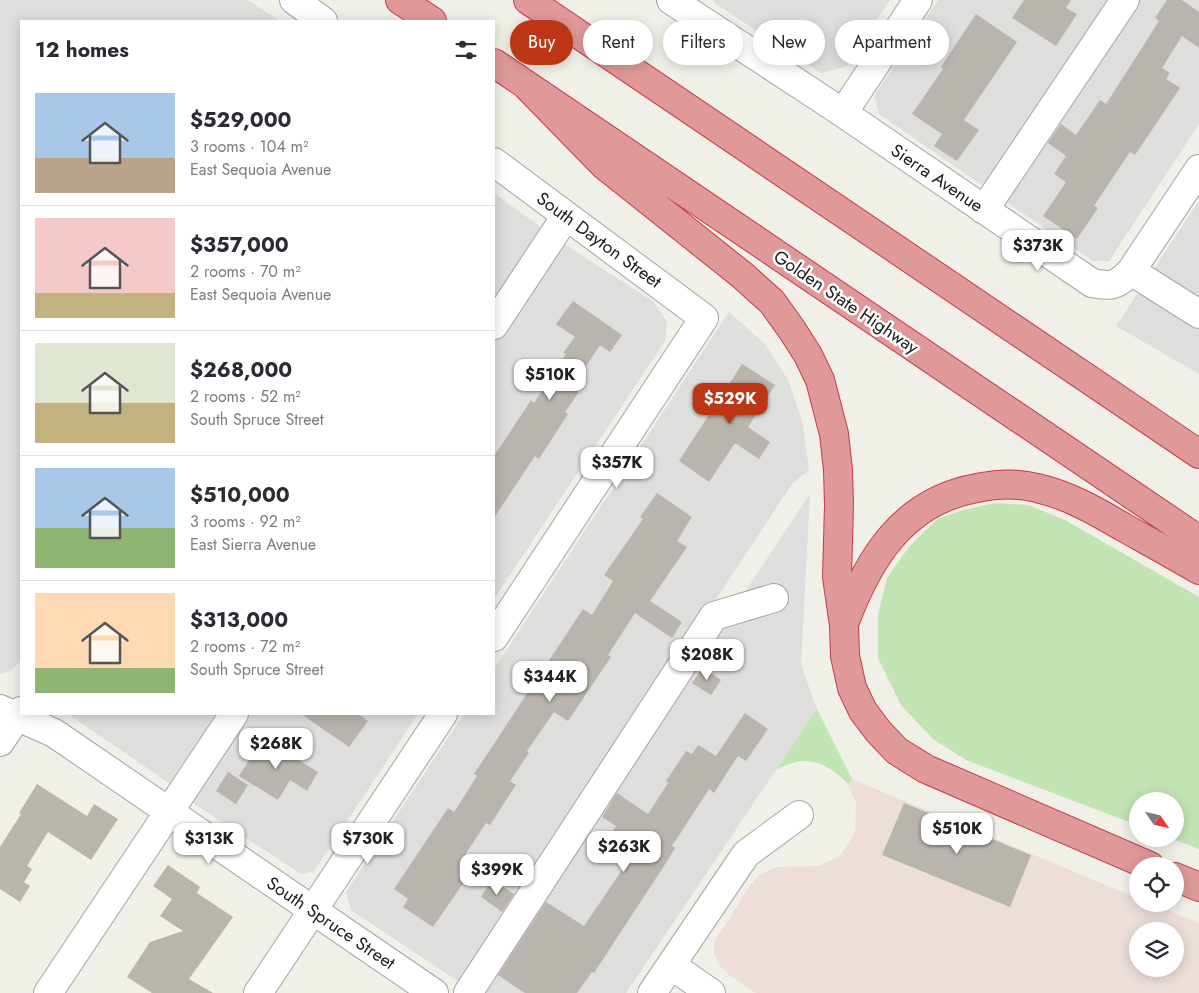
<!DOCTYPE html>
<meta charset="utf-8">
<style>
:root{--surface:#fff;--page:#f2f2f3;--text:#2b2b33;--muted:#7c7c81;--line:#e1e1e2;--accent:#bc3615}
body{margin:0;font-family:Jost,sans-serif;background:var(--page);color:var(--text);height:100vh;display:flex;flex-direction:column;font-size:19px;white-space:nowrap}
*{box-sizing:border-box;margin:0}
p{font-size:16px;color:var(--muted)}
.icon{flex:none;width:28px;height:28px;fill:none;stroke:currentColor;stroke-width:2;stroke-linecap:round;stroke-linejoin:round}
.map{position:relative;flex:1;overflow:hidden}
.details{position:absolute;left:20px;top:20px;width:475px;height:695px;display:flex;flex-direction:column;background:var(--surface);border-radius:0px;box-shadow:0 2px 12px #0003}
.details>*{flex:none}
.top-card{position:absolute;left:510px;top:20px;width:475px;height:45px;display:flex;gap:10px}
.needle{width:32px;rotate:124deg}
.fabs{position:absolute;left:1129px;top:792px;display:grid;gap:10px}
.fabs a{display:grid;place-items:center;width:55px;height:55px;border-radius:50%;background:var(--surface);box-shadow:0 2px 12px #0003;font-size:25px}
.price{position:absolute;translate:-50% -42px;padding:0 11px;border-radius:10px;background:#fff;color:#222;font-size:16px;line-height:32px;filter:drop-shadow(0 1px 2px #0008)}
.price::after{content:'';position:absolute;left:50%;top:30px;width:15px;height:11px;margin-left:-8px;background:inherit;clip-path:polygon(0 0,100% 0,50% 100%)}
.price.active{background:var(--accent);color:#fff}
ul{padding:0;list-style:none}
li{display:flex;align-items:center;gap:15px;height:125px;padding:0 15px}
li+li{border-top:1px solid var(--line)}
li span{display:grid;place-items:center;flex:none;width:140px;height:100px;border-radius:0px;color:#555}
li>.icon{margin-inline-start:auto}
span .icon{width:60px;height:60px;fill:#fffc;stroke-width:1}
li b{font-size:21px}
h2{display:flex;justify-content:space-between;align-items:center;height:60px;padding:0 15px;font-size:21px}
.tag{padding:0 18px;border-radius:22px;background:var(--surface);box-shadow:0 2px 12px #0003;font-size:18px;line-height:45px}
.tag.active{background:var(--accent);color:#fff}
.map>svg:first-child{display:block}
</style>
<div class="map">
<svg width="1199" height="993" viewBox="0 0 1199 993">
<rect width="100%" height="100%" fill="#f0efe8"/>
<path fill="#dededd" d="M 0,0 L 248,0 L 280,21 L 21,21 L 21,660 L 11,671 L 0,674 Z
M 714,0 L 890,0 L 846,67 L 821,73 L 713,2 Z
M 938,0 L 1115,0 L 989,190 L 879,114 L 874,96 Z
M 1140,0 L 1199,0 L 1199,124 L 1109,261 L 1093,261 L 1006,202 Z
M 494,193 L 542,228 L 494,300 Z
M 1199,201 L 1199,374 L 1116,326 Z
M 558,240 L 654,302 L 667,322 L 665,341 L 494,599 L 494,337 Z
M 729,312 L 765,344 L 788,380 L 802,420 L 809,470 L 792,484 L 462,984 L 351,910 L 346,892 L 464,714 L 494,714 L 494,669 Z
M 810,494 L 801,665 L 817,709 L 626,993 L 481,993 L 479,992 Z
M 68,714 L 216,714 L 169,783 Z
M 244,714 L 418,714 L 314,871 L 301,874 L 187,799 Z"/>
<path fill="#eeded9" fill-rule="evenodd" d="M 852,779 L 1137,898 L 1138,904 L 1152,904 L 1199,923 L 1199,993 L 756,993 L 729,975 L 720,966 L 714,955 L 714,942 L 750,886 L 760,874 L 777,867 L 819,866 L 840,856 L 855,833 L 856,803 L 848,784 ZM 1138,931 L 1175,931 L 1175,969 L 1138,969 Z"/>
<path fill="#c2e4b3" d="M 995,503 L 1028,505 L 1065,520 L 1199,597 L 1199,849 L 1173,839 L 1175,839 L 1175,801 L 1138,801 L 1137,825 L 966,760 L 933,739 L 901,705 L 878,658 L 878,615 L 887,578 L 909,547 L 937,519 L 963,510 Z
M 817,709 L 852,779 L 848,784 C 825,760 804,754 776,770 Z"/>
<path fill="#b9b5ae" d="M 1024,0 L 1071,0 L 1066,8 L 1077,14 L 1056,46 L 1012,18 Z
M 1167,0 L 1182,0 L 1199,12 L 1199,48 L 1182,36 L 1162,68 L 1170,73 L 1166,79 L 1180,88 L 1135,155 L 1130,152 L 1094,206 L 1098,208 L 1077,239 L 1043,216 L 1066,182 L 1054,174 L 1066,156 L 1048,143 L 1061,124 L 1076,135 L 1100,100 L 1106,104 L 1159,21 L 1155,18 Z
M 976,14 L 1017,42 L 964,120 L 979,130 L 957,161 L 934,146 L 942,134 L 912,114 L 943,69 L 941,67 Z
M 573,301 L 622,335 L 610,352 L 600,345 L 572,387 L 579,392 L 565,412 L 568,414 L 539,459 L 535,456 L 494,518 L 494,456 L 531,400 L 534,403 L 566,354 L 563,353 L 575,337 L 556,324 Z
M 742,364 L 775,385 L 748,427 L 770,442 L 759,459 L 735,443 L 709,482 L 679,461 Z
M 657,493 L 692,517 L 677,541 L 687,547 L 650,601 L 682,622 L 672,638 L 635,613 L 608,655 L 611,657 L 568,721 L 554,712 L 527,751 L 529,753 L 510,781 L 516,785 L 490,825 L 486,823 L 459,864 L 471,872 L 433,927 L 403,907 L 408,899 L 394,889 L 448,808 L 454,812 L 477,776 L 474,774 L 583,609 L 592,615 L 613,581 L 604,575 L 643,519 L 640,517 Z
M 703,667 L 721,680 L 711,695 L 692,683 Z
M 745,713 L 768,729 L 746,761 L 738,756 L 714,793 L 709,789 L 672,846 L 675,848 L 664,866 L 594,973 L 592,972 L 577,993 L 525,993 L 498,975 L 546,902 L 584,926 L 637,848 L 612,832 L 616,826 L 602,817 L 617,793 L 648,814 L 668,783 L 666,781 L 686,751 L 692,754 L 698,745 L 716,756 Z
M 301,714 L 358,714 L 368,721 L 349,747 Z
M 263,738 L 318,772 L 307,791 L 290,780 L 278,800 L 239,776 Z
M 228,772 L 248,785 L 236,804 L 216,791 Z
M 37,784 L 87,816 L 94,804 L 118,819 L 91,860 L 48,832 L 27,866 L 32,869 L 24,882 L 30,886 L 20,902 L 0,889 L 0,847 L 21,814 L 19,813 Z
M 904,803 L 1031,855 L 1010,907 L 882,855 Z
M 168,865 L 200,887 L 197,893 L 233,917 L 189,979 L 213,993 L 152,993 L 127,977 L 150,942 L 183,931 L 160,916 L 172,899 L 153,886 Z
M 492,880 L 514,894 L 502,912 L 481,897 Z"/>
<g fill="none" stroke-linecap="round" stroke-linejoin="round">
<defs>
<path id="minor" d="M 294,0 L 323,21
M 671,0 L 843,113 L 1092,283 C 1111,287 1117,286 1131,271 L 1199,169
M 843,113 L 918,0
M 494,162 L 704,318 L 494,637
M 984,210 L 1125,0
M 1131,271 L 1199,314
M 494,325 L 566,216
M 0,709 L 54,733 L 434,993
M 0,742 L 21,711
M 671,965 L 711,993
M 48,993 L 234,714
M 258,993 L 443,714
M 468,993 L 714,616 L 774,598
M 652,993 L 746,854 L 799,815"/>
<path id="highway" d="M 400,0 L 432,21
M 528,0 L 1199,454
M 494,63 L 1199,540
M 526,85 L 604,165 L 742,275 L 772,302 L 792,330 L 808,355 L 820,380 L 834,434 L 838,470 L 839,505 L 837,577 L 844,625 L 845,656 L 852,688 L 863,711 L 878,731 L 897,751 L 926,769 L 1150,866
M 844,624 C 868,559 903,501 977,488 C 996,484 1018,483 1037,488 C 1068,495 1096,511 1123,527 C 1148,541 1174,555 1199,570
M 1175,877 L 1199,887"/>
</defs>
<use href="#minor" stroke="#a4a4a4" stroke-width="30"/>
<use href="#highway" stroke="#c9394e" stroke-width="30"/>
<use href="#minor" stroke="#fff" stroke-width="28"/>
<use href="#highway" stroke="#df9998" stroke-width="28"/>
</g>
<g text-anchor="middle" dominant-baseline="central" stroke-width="5" stroke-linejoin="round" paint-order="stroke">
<g font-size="18" fill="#202020" stroke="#fff">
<text transform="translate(937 178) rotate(34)">Sierra Avenue</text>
<text transform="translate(599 240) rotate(36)">South Dayton Street</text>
<text transform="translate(846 302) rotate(34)">Golden State Highway</text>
<text transform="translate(331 923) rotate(34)">South Spruce Street</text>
</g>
</g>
</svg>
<div class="fabs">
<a><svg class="needle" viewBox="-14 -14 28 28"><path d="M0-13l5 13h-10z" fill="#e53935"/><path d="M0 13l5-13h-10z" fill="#7c7c81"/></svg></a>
<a><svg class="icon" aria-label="locate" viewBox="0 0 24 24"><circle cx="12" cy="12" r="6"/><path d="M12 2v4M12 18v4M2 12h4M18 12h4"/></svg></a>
<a><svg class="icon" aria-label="layers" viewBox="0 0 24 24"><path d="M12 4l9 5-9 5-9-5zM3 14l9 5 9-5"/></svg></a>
</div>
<b class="price" style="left:1038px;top:272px">$373K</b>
<b class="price" style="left:550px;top:401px">$510K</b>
<b class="price active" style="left:730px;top:425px">$529K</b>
<b class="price" style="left:617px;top:489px">$357K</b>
<b class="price" style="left:707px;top:681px">$208K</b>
<b class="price" style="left:550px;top:703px">$344K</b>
<b class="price" style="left:276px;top:770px">$268K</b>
<b class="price" style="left:957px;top:855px">$510K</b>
<b class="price" style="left:209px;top:865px">$313K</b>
<b class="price" style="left:368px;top:865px">$730K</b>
<b class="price" style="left:624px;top:873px">$263K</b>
<b class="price" style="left:497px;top:896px">$399K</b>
<div class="top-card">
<a class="tag active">Buy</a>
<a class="tag">Rent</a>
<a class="tag">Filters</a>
<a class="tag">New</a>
<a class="tag">Apartment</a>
</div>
<section class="details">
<h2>12 homes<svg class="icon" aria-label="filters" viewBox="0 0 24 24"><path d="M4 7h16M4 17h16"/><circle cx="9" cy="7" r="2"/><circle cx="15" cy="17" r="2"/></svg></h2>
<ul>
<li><span style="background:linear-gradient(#a9c7e8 65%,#b9a48a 0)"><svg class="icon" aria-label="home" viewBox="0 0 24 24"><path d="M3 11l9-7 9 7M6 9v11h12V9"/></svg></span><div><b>$529,000</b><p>3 rooms · 104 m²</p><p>East Sequoia Avenue</p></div></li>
<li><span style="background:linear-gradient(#f6c9c9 75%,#c2b280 0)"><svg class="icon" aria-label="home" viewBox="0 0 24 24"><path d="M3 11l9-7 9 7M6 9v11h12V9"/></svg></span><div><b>$357,000</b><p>2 rooms · 70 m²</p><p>East Sequoia Avenue</p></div></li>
<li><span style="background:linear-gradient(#dfe7d0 60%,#c2b280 0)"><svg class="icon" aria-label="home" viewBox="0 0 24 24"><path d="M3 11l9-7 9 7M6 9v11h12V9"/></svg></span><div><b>$268,000</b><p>2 rooms · 52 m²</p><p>South Spruce Street</p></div></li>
<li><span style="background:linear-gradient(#a9c7e8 60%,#8fb573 0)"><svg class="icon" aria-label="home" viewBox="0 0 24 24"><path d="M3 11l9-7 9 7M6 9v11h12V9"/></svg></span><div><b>$510,000</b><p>3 rooms · 92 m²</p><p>East Sierra Avenue</p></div></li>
<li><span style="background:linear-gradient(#ffd9b3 75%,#8fb573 0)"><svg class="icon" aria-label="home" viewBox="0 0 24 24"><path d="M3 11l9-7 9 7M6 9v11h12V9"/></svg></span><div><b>$313,000</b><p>2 rooms · 72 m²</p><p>South Spruce Street</p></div></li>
</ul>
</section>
</div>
